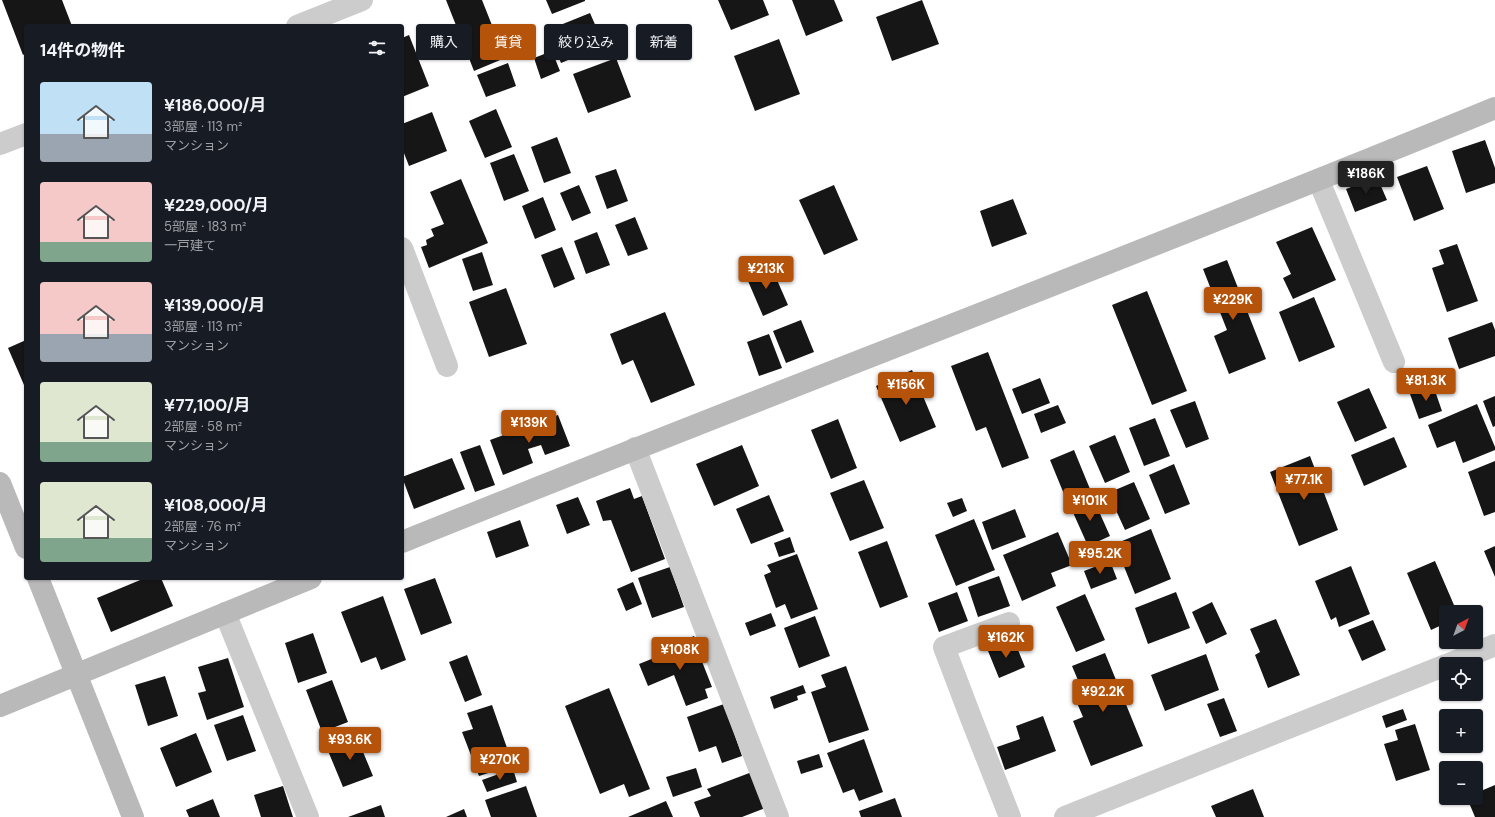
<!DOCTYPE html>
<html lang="ja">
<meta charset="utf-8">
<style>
:root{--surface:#171b24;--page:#242831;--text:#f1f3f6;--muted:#9ea1a6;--accent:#b45309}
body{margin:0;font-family:"DM Sans","Noto Sans JP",sans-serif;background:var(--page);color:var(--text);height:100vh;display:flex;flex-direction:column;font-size:15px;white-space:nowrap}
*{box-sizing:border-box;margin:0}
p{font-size:13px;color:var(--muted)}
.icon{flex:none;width:22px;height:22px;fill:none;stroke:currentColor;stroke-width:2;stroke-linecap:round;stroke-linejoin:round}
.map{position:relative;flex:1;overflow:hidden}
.details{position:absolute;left:24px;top:24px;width:380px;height:556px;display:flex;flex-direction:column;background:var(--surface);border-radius:4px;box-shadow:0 1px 3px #0004}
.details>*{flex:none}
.hud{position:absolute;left:416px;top:24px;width:380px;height:36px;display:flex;gap:8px}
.needle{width:26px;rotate:41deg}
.buttons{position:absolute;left:1439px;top:605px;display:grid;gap:8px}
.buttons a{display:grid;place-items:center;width:44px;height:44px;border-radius:4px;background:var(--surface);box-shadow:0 1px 3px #0004;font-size:20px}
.price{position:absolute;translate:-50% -34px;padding:0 9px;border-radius:4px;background:var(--accent);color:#fff;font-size:13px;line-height:26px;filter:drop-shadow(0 1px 2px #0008)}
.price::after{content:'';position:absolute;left:50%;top:24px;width:12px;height:9px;margin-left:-6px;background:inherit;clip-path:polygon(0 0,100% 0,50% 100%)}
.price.current{background:#222;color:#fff}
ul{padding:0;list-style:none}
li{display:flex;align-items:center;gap:12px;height:100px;padding:0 16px}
li span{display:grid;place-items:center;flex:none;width:112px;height:80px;border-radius:4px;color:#555}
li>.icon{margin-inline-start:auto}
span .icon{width:48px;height:48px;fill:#fffc;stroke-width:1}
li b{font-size:17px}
h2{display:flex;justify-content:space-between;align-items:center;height:48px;padding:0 16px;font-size:17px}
.pill{padding:0 14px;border-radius:4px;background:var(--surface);box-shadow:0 1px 3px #0004;font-size:14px;line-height:36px}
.pill.current{background:var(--accent);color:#fff}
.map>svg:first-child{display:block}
</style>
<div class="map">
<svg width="1495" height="817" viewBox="0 0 1495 817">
<rect width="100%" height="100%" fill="#fff"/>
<path fill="#161616" d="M 2,0 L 62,0 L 72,26 L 26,26 L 26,53 L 23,55 Z
M 446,0 L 482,0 L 505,58 L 474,71 Z
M 546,0 L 585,0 L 585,1 L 552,14 Z
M 718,0 L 763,0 L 769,15 L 731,30 Z
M 792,0 L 834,0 L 843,21 L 806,36 Z
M 922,0 L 939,44 L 892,61 L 876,17 Z
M 590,13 L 604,45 L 561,63 L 548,30 Z
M 409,35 L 429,86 L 402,97 L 402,38 Z
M 779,39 L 800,94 L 755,111 L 734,56 Z
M 552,51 L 560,71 L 541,79 L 534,58 Z
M 616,58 L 631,97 L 588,113 L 573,74 Z
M 508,63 L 516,86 L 486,97 L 477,75 Z
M 496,109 L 512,147 L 485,158 L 469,121 Z
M 432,112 L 447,151 L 409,166 L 402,148 L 402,124 Z
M 557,137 L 571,173 L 544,183 L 531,147 Z
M 1485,140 L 1495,168 L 1495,183 L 1466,193 L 1452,151 Z
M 514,154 L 529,191 L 504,201 L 490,163 Z
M 1427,166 L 1444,209 L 1414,221 L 1397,177 Z
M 616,169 L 628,201 L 607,209 L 595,176 Z
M 1377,177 L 1387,200 L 1355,212 L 1346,189 Z
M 461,179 L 488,243 L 429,268 L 421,247 L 427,245 L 426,240 L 434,236 L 431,229 L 444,224 L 430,192 Z
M 579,185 L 591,213 L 572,221 L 560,193 Z
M 834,185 L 858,240 L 824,255 L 799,200 Z
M 543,197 L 556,230 L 535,239 L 522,206 Z
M 1013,199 L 1027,234 L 992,247 L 980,211 Z
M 635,217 L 648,249 L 628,256 L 615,225 Z
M 1312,227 L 1336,280 L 1293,299 L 1283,278 L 1291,274 L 1276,242 Z
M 597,232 L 610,265 L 586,274 L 574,241 Z
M 1457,244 L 1478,301 L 1447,312 L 1432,268 L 1444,264 L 1439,250 Z
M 562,247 L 575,279 L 554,288 L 541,255 Z
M 482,252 L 493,285 L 473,291 L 462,259 Z
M 1227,260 L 1266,359 L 1229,374 L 1214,336 L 1227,330 L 1203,269 Z
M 770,264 L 788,305 L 763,316 L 745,274 Z
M 506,288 L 527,344 L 489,357 L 469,302 Z
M 1147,291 L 1187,391 L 1152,405 L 1112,305 Z
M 1314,297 L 1335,347 L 1299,362 L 1279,312 Z
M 665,312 L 695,385 L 651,403 L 633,360 L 622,365 L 610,334 Z
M 801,320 L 814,352 L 786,363 L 773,331 Z
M 1492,322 L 1495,330 L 1495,356 L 1459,369 L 1448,338 Z
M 769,334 L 782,368 L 759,376 L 747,342 Z
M 26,340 L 26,384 L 24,385 L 8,348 Z
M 988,352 L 1029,458 L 1002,468 L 986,427 L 976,431 L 951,366 Z
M 912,370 L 936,427 L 900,442 L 876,386 Z
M 1040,378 L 1050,403 L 1022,414 L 1012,389 Z
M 1433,385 L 1442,411 L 1419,419 L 1410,394 Z
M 1369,388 L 1387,428 L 1355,442 L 1337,402 Z
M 1495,396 L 1495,426 L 1493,427 L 1483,401 Z
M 1195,401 L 1209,439 L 1186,448 L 1170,410 Z
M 1477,404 L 1495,447 L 1495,450 L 1463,463 L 1455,441 L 1437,448 L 1428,425 Z
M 1058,405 L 1066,423 L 1041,433 L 1034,414 Z
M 558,415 L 570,446 L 545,455 L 541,445 L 528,449 L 533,463 L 503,475 L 490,440 Z
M 1155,418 L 1170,456 L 1144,466 L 1129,428 Z
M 838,419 L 857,468 L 831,479 L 811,430 Z
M 1115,435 L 1130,472 L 1105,483 L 1089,446 Z
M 1394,437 L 1407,467 L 1364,486 L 1351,455 Z
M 480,445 L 495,485 L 475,492 L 460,452 Z
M 742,445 L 759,486 L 714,506 L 696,464 Z
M 1074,450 L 1090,489 L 1066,499 L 1050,460 Z
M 1310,456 L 1338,530 L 1299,546 L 1270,472 Z
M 452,458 L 465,489 L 414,509 L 402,477 Z
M 1495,461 L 1495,512 L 1484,516 L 1468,472 Z
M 1174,464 L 1190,504 L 1165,514 L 1149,475 Z
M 864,480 L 884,528 L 850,541 L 830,493 Z
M 1134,482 L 1150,519 L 1125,530 L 1108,493 Z
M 630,488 L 634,499 L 642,496 L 665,559 L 631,572 L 611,520 L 603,521 L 596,501 Z
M 769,495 L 784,531 L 751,544 L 736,509 Z
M 578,497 L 590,525 L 567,534 L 556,505 Z
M 962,498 L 967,511 L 953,517 L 947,503 Z
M 1093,498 L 1110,536 L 1088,546 L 1071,508 Z
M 1015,509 L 1026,537 L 992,550 L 982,522 Z
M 974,519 L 995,570 L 956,586 L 935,535 Z
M 520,520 L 529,546 L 496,558 L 487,532 Z
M 1151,529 L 1171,579 L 1135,594 L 1115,544 Z
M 1058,532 L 1072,565 L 1051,573 L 1056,586 L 1022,601 L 1003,555 Z
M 790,537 L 795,552 L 779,557 L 774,543 Z
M 887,541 L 908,597 L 880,608 L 858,552 Z
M 1495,546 L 1495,577 L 1484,551 Z
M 797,554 L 818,609 L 791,619 L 785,604 L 776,608 L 764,575 L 771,572 L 767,565 Z
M 1110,561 L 1117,579 L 1091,589 L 1084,571 Z
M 1435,561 L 1457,612 L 1446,612 L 1446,623 L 1431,630 L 1407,573 Z
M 1351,566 L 1370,614 L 1339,627 L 1336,617 L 1331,620 L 1315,581 Z
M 670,567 L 684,607 L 652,618 L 638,578 Z
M 999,576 L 1010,606 L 978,617 L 968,587 Z
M 145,578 L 161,578 L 173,606 L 111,632 L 97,598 Z
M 435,578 L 452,623 L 421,635 L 404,589 Z
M 633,582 L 642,604 L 626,611 L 617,589 Z
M 957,592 L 968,621 L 939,632 L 928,603 Z
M 1176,592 L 1190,628 L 1148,644 L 1135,608 Z
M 1085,594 L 1105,640 L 1076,652 L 1056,607 Z
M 383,596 L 406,660 L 381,670 L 376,657 L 361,663 L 341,612 Z
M 1212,602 L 1227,634 L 1206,644 L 1192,612 Z
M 771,613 L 776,626 L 750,636 L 745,623 Z
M 815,616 L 830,656 L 799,668 L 784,628 Z
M 1276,619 L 1300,675 L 1268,688 L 1255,655 L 1260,652 L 1250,629 Z
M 1373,620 L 1386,650 L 1362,661 L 1348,630 Z
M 313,633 L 327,673 L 298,683 L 285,643 Z
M 694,636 L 700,651 L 694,653 L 696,659 L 701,659 L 712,687 L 705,689 L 708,698 L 686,706 L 674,675 L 648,686 L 639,664 L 674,650 L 672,645 Z
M 1014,640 L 1025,667 L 999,678 L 988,651 Z
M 1105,653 L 1143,746 L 1091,766 L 1073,721 L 1083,717 L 1077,703 L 1085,697 L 1072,666 Z
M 1206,654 L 1219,690 L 1165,711 L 1151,675 Z
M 467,655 L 482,695 L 465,702 L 449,662 Z
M 228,658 L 244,707 L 207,720 L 198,693 L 206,691 L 198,667 Z
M 846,666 L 869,730 L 829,743 L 811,692 L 826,687 L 821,675 Z
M 165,676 L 178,716 L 148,726 L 135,685 Z
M 332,680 L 348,722 L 322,732 L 306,690 Z
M 803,685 L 806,693 L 797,696 L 798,700 L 774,709 L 770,697 Z
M 609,688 L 650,789 L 629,797 L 624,784 L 600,794 L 565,706 Z
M 1224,698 L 1237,731 L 1220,737 L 1207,704 Z
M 724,704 L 742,756 L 722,763 L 716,746 L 699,752 L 687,717 Z
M 492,705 L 513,765 L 479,776 L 462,732 L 473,729 L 467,713 Z
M 1403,709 L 1407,720 L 1386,728 L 1382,716 Z
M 243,715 L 256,751 L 227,761 L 214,725 Z
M 1043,716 L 1056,751 L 1005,770 L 997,747 L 1020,739 L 1016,726 Z
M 1415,724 L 1430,770 L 1396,781 L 1384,744 L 1398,740 L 1395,730 Z
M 196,733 L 212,772 L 176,787 L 160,748 Z
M 356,735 L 373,776 L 343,787 L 326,746 Z
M 864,739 L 883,792 L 859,801 L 854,789 L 843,793 L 827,753 Z
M 819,754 L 823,767 L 801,774 L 797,761 Z
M 696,768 L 702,787 L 673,797 L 666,777 Z
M 513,769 L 517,782 L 487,792 L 482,780 Z
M 752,772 L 765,808 L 742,817 L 700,817 L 694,802 L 711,796 L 707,789 Z
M 1495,785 L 1495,817 L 1475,817 L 1467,798 L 1476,798 L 1476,793 Z
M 283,786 L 293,817 L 261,817 L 254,795 Z
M 526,786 L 537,817 L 491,817 L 485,800 Z
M 1253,789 L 1264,817 L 1216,817 L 1211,806 Z
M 895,798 L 902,817 L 861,817 L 859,811 Z
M 213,799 L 220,817 L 189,817 L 186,810 Z
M 666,801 L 673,817 L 628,817 Z
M 381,805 L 385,817 L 348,817 Z
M 464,809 L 467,817 L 446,817 Z"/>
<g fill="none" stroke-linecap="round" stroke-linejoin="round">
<path stroke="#ccc" stroke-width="22" d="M 297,26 L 362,0
M 0,144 L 26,134
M 1319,181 L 1394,362
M 402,248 L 447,366
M 635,448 L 778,817
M 225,613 L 308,817
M 1009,623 L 944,647 L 971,718 L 1010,817
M 1449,664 L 1495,645
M 1065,817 L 1446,665"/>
<path stroke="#b9b9b9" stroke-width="22" d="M 0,483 L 26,548
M 402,542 C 766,395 1133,257 1495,108
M 38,578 L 133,817
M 0,706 L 311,578"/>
</g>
</svg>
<div class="buttons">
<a><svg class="needle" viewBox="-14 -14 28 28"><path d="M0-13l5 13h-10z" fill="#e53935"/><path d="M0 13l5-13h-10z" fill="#9ea1a6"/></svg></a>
<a><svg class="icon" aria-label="locate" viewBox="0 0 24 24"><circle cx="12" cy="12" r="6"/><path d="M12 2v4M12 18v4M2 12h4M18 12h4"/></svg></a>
<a>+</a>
<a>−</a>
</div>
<b class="price current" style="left:1366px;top:195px">¥186K</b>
<b class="price" style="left:766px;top:290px">¥213K</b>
<b class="price" style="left:1233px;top:321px">¥229K</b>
<b class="price" style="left:1426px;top:402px">¥81.3K</b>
<b class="price" style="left:906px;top:406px">¥156K</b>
<b class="price" style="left:529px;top:444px">¥139K</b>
<b class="price" style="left:1304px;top:501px">¥77.1K</b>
<b class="price" style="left:1090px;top:522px">¥101K</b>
<b class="price" style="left:1100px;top:575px">¥95.2K</b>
<b class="price" style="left:1006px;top:659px">¥162K</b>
<b class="price" style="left:680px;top:671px">¥108K</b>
<b class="price" style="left:1103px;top:713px">¥92.2K</b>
<b class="price" style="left:350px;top:761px">¥93.6K</b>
<b class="price" style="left:500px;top:781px">¥270K</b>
<div class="hud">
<a class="pill">購入</a>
<a class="pill current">賃貸</a>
<a class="pill">絞り込み</a>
<a class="pill">新着</a>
</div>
<section class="details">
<h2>14件の物件<svg class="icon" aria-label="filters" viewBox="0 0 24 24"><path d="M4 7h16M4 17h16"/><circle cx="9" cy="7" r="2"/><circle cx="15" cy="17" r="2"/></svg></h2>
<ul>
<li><span style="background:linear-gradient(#bfe0f5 65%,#9aa5b1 0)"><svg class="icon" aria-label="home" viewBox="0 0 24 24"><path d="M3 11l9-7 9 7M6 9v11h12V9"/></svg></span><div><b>¥186,000/月</b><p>3部屋 · 113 m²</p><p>マンション</p></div></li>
<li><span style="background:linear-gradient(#f6c9c9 75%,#7fa58c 0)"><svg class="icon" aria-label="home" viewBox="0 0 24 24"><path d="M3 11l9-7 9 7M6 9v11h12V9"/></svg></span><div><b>¥229,000/月</b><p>5部屋 · 183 m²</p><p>一戸建て</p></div></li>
<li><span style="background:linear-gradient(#f6c9c9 65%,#9aa5b1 0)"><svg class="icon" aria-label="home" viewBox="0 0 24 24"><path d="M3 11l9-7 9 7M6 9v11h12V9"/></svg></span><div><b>¥139,000/月</b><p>3部屋 · 113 m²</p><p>マンション</p></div></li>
<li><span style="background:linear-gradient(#dfe7d0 75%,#7fa58c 0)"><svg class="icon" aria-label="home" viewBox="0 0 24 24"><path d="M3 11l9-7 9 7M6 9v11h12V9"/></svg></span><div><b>¥77,100/月</b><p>2部屋 · 58 m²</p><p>マンション</p></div></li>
<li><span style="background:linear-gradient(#dfe7d0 70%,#7fa58c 0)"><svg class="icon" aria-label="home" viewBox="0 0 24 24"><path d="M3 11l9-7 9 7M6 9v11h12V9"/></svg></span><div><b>¥108,000/月</b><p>2部屋 · 76 m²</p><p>マンション</p></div></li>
</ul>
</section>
</div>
